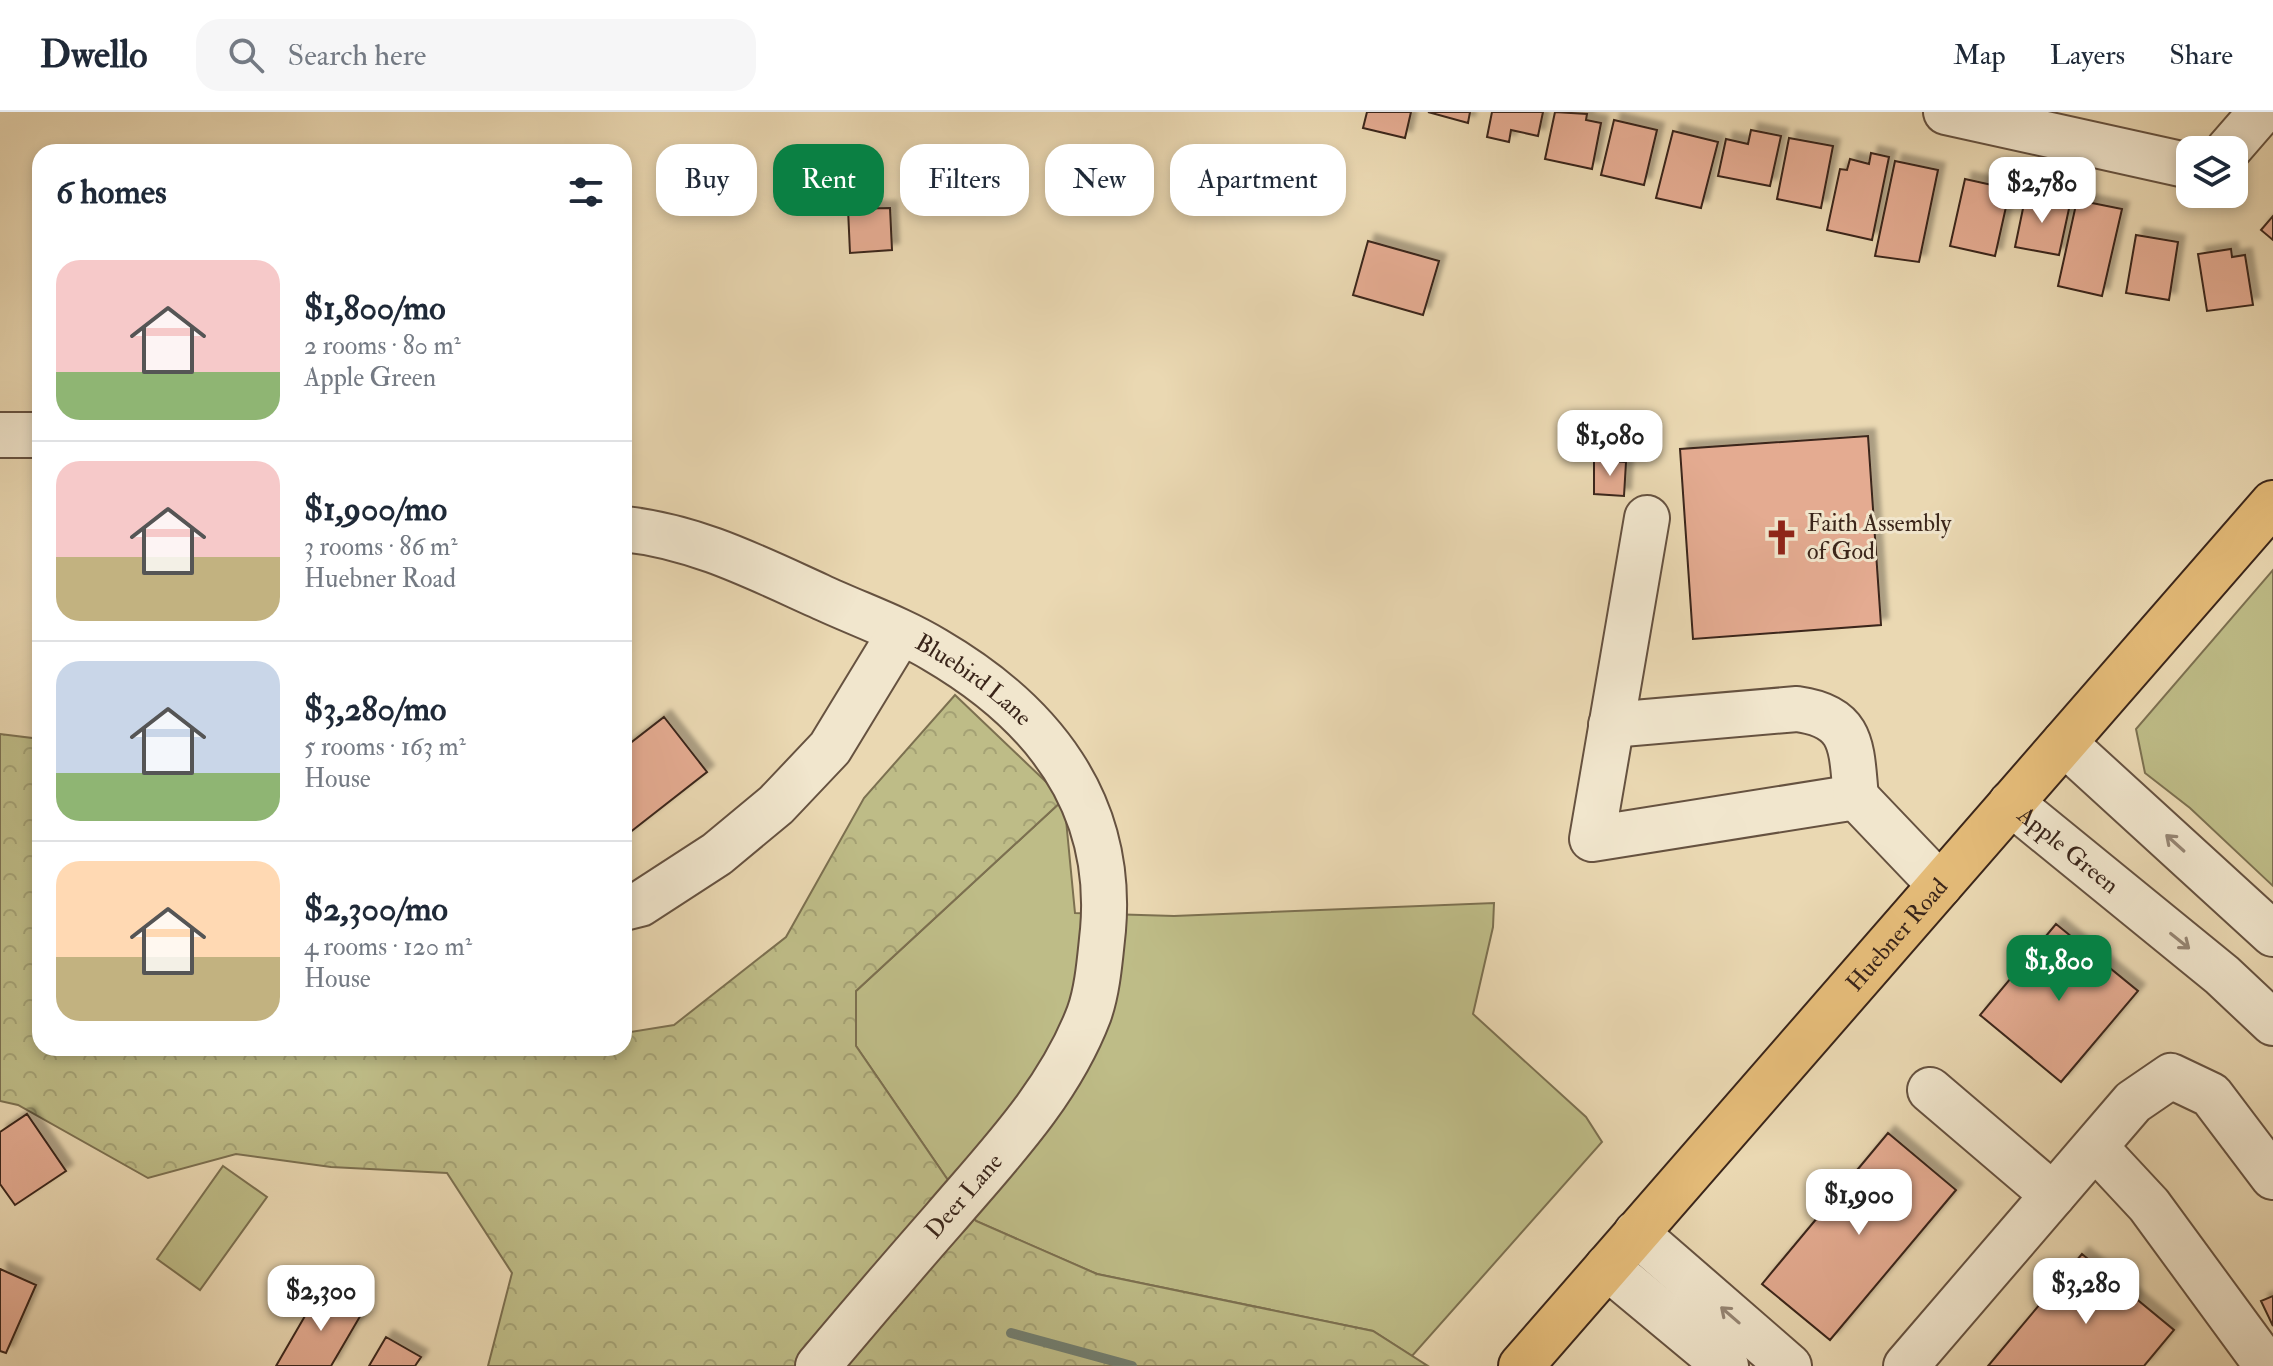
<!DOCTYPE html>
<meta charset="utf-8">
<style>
:root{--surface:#fff;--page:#f6f6f7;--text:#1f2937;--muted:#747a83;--line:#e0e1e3;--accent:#0b8043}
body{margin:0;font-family:"IM FELL Double Pica",serif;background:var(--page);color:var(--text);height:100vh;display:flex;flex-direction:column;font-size:30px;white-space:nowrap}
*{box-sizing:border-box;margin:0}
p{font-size:26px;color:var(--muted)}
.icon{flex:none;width:44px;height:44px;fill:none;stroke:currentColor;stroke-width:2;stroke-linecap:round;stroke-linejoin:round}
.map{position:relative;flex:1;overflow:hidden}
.details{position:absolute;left:32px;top:32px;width:600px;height:912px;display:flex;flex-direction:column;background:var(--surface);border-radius:24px;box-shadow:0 4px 12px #0003}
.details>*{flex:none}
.top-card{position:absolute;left:656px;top:32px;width:760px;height:72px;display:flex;gap:16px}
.tools{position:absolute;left:2176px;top:24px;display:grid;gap:16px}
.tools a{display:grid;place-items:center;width:72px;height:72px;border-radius:16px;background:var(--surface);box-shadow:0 4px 12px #0003;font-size:40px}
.price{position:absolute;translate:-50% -68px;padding:0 18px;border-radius:16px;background:#fff;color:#222;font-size:26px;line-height:52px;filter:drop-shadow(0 2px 4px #0008)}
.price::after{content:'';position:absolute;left:50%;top:48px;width:24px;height:18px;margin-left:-12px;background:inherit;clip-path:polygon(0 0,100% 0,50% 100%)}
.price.current{background:var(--accent);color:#fff}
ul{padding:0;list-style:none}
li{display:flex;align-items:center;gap:24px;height:200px;padding:0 24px}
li+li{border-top:2px solid var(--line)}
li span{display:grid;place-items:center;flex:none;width:224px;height:160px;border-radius:24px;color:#555}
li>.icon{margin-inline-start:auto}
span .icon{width:96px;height:96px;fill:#fffc;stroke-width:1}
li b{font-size:34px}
h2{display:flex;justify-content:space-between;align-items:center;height:96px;padding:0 24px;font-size:34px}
.chip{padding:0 28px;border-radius:24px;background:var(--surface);box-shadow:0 4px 12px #0003;font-size:28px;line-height:72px}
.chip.current{background:var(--accent);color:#fff}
header{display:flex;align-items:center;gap:48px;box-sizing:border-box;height:112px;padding:0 40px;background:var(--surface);border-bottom:2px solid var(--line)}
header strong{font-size:38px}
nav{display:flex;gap:44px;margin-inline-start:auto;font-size:28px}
.search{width:560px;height:72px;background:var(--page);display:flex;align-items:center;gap:20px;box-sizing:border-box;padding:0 28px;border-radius:24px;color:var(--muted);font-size:30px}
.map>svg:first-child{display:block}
</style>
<header>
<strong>Dwello</strong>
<div class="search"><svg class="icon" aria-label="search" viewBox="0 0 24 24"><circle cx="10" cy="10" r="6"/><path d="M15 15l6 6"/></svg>Search here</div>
<nav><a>Map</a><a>Layers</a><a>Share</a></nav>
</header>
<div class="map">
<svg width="2273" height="1254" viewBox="0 0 2273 1254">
<defs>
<pattern id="forest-crowns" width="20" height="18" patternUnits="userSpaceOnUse" patternTransform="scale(2)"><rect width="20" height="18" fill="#bebc87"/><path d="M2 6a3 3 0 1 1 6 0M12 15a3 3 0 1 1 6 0" fill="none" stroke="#a4a174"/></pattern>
<filter id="shadow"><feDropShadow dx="7" dy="-7" stdDeviation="2" flood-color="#0004"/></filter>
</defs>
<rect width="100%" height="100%" fill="#ead8b2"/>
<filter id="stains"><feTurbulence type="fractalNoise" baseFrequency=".0025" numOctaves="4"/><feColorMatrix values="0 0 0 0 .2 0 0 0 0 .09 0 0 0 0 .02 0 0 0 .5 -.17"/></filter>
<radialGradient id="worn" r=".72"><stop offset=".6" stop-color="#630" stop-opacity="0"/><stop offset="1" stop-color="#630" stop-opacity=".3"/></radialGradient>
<path fill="#bebc87" stroke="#7c7050" stroke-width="2" d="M 2273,458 L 2273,774 L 2190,696 L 2145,661 L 2136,617 Z
M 1064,687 L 1075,801 L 1174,804 L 1494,791 L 1493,815 L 1473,902 L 1586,1005 L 1602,1030 L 1412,1244 L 1373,1219 L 1097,1162 L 976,1109 L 856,934 L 856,879 Z
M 223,1054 L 267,1085 L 200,1178 L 157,1147 Z"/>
<path fill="url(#forest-crowns)" stroke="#7c7050" stroke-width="2" d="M 955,583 L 1064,687 L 856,879 L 856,934 L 976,1109 L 1097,1162 L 1373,1219 L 1428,1254 L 488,1254 L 512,1161 L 447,1061 L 331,1055 L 236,1042 L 148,1066 L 18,993 L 0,989 L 0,622 L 40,627 L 40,936 L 624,936 L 624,921 L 674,913 L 786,825 L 864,686 Z"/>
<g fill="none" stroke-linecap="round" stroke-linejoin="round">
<path stroke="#727e70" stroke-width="10" d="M 1011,1221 L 1132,1254"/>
</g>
<path fill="#e4ab91" stroke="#3a251a" stroke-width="2" filter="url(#shadow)" d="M 1367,0 L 1411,0 L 1405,26 L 1363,16 Z
M 1428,0 L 1470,0 L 1468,11 Z
M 1492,0 L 1543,0 L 1538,24 L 1511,18 L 1509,30 L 1487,25 Z
M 1555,0 L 1587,2 L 1586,8 L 1601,11 L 1592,57 L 1545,47 Z
M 1614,8 L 1657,18 L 1644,73 L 1601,63 Z
M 1751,18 L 1781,24 L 1770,74 L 1718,64 L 1726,27 L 1748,32 Z
M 1673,19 L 1718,30 L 1701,96 L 1656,86 Z
M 1789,26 L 1833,34 L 1821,96 L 1777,87 Z
M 1871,41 L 1889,45 L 1872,128 L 1827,118 L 1840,57 L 1847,58 L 1850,47 L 1869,52 Z
M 1895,49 L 1938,58 L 1919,150 L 1875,144 Z
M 1965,67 L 2010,77 L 1995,144 L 1950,134 Z
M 2026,82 L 2070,92 L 2059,143 L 2015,135 Z
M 2077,88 L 2122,97 L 2102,184 L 2058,174 Z
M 890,96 L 892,138 L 850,141 L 848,97 Z
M 2273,104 L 2273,128 L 2261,118 Z
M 2136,123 L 2178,130 L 2169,188 L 2126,181 Z
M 1368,129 L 1439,149 L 1423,203 L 1353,183 Z
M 2231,137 L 2232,145 L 2245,143 L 2253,193 L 2207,199 L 2198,142 Z
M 1868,324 L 1881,513 L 1693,527 L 1680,337 Z
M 1594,348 L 1626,350 L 1624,384 L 1594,382 Z
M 664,605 L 707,660 L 624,725 L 624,636 Z
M 2056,812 L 2138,879 L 2061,970 L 1980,903 Z
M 27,1002 L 66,1059 L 15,1093 L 0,1072 L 0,1020 Z
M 1888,1021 L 1956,1078 L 1830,1228 L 1762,1172 Z
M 2082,1142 L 2174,1218 L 2144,1254 L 1988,1254 Z
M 0,1157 L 36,1173 L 6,1241 L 0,1239 Z
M 320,1178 L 362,1201 L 331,1254 L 276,1254 Z
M 2273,1184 L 2273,1214 L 2261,1189 Z
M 386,1225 L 421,1245 L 415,1254 L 369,1254 Z"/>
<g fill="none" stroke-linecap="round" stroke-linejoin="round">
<defs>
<g id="minor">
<path d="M 1946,0 L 2190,54"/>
<path d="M 2228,38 L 2261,0"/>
<path d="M 0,323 L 40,323"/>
<path d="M 1647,406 L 1592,727 L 1856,685 L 1940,773"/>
<path id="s1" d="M 624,417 C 694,424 755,455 819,484 C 857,502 899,516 935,538 C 1041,600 1114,690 1103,818 C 1100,845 1098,877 1089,902 C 1059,981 999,1043 945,1106 C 902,1155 860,1204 818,1254"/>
<path d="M 1611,613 L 1797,597 C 1855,605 1851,636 1856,685"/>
<path d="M 2064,631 L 2273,822"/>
<path id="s2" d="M 2011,691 L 2222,863 L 2273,911"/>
<path d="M 624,796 L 640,792 L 717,742 L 776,693 L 830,636 L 900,521"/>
<path d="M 1930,978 L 2053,1083"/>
<path d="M 2095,1035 L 2149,1093 L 2267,1254"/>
<path d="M 1636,1121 L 1789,1254"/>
<path d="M 1607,1155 L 1726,1254"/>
<path d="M 1906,1254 L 2133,990 L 2171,964 L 2211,983 L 2273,1065"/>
</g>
<g id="major">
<path id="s3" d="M 1521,1254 L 2273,391"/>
</g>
</defs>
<use href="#minor" stroke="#665240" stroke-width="48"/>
<use href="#major" stroke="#3a251a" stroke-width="48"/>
<use href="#minor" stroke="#f1e6cd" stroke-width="44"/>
<use href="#major" stroke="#e5bc79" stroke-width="44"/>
</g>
<defs><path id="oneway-shaft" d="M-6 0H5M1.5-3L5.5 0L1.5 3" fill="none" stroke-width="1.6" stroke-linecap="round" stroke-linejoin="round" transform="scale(2)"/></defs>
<g stroke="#968674">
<use href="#oneway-shaft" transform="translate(2175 731) rotate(-138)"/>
<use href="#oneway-shaft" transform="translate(2180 829) rotate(39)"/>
<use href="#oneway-shaft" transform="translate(1730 1203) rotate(-139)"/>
</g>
<defs>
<symbol id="church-bare" viewBox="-9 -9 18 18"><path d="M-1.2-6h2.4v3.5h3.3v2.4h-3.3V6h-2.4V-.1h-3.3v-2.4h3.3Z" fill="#8f2418" stroke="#f1e6cd" stroke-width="2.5" paint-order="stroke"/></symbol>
</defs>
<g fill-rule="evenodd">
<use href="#church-bare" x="1756" y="400" width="51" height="51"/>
</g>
<g text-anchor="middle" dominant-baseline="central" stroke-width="6" stroke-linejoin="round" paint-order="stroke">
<g font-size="24" fill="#3a251a" stroke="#f1e6cd" text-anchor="start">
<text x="1807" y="411">Faith Assembly<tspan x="1807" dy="28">of God</tspan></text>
</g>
<g font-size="24" fill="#3a251a" stroke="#f1e6cd">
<text stroke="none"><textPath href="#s1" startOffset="384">Bluebird Lane</textPath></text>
<text stroke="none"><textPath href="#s2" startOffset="74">Apple Green</textPath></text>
<text stroke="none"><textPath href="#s3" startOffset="572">Huebner Road</textPath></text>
<text transform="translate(964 1084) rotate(-49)">Deer Lane</text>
</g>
</g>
<rect width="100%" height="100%" filter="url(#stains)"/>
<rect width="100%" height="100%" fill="url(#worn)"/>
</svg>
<div class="tools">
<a><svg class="icon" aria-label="layers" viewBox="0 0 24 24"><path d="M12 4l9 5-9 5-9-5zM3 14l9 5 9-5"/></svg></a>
</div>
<b class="price" style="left:2042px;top:113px">$2,780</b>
<b class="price" style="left:1610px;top:366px">$1,080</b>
<b class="price current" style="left:2059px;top:891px">$1,800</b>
<b class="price" style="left:1859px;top:1125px">$1,900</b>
<b class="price" style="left:2086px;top:1214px">$3,280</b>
<b class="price" style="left:321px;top:1221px">$2,300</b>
<div class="top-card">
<a class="chip">Buy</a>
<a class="chip current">Rent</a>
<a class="chip">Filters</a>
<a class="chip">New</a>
<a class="chip">Apartment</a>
</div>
<section class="details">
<h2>6 homes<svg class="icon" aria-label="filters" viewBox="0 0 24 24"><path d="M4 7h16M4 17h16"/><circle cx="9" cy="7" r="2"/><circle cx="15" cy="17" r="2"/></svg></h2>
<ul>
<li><span style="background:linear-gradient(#f6c9c9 70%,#8fb573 0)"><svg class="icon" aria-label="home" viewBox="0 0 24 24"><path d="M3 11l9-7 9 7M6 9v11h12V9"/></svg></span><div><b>$1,800/mo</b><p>2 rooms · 80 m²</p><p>Apple Green</p></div></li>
<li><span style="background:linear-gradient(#f6c9c9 60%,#c2b280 0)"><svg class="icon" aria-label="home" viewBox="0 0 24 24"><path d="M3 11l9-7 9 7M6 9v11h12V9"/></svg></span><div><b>$1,900/mo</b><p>3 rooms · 86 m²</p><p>Huebner Road</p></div></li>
<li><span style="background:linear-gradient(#c9d6e8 70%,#8fb573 0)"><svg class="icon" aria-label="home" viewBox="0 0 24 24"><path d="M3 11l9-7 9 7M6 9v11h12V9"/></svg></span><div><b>$3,280/mo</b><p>5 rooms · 163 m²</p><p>House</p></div></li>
<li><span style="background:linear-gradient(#ffd9b3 60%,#c2b280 0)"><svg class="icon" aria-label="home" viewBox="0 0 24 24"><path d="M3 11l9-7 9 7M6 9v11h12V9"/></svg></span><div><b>$2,300/mo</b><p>4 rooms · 120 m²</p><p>House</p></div></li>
</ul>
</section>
</div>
